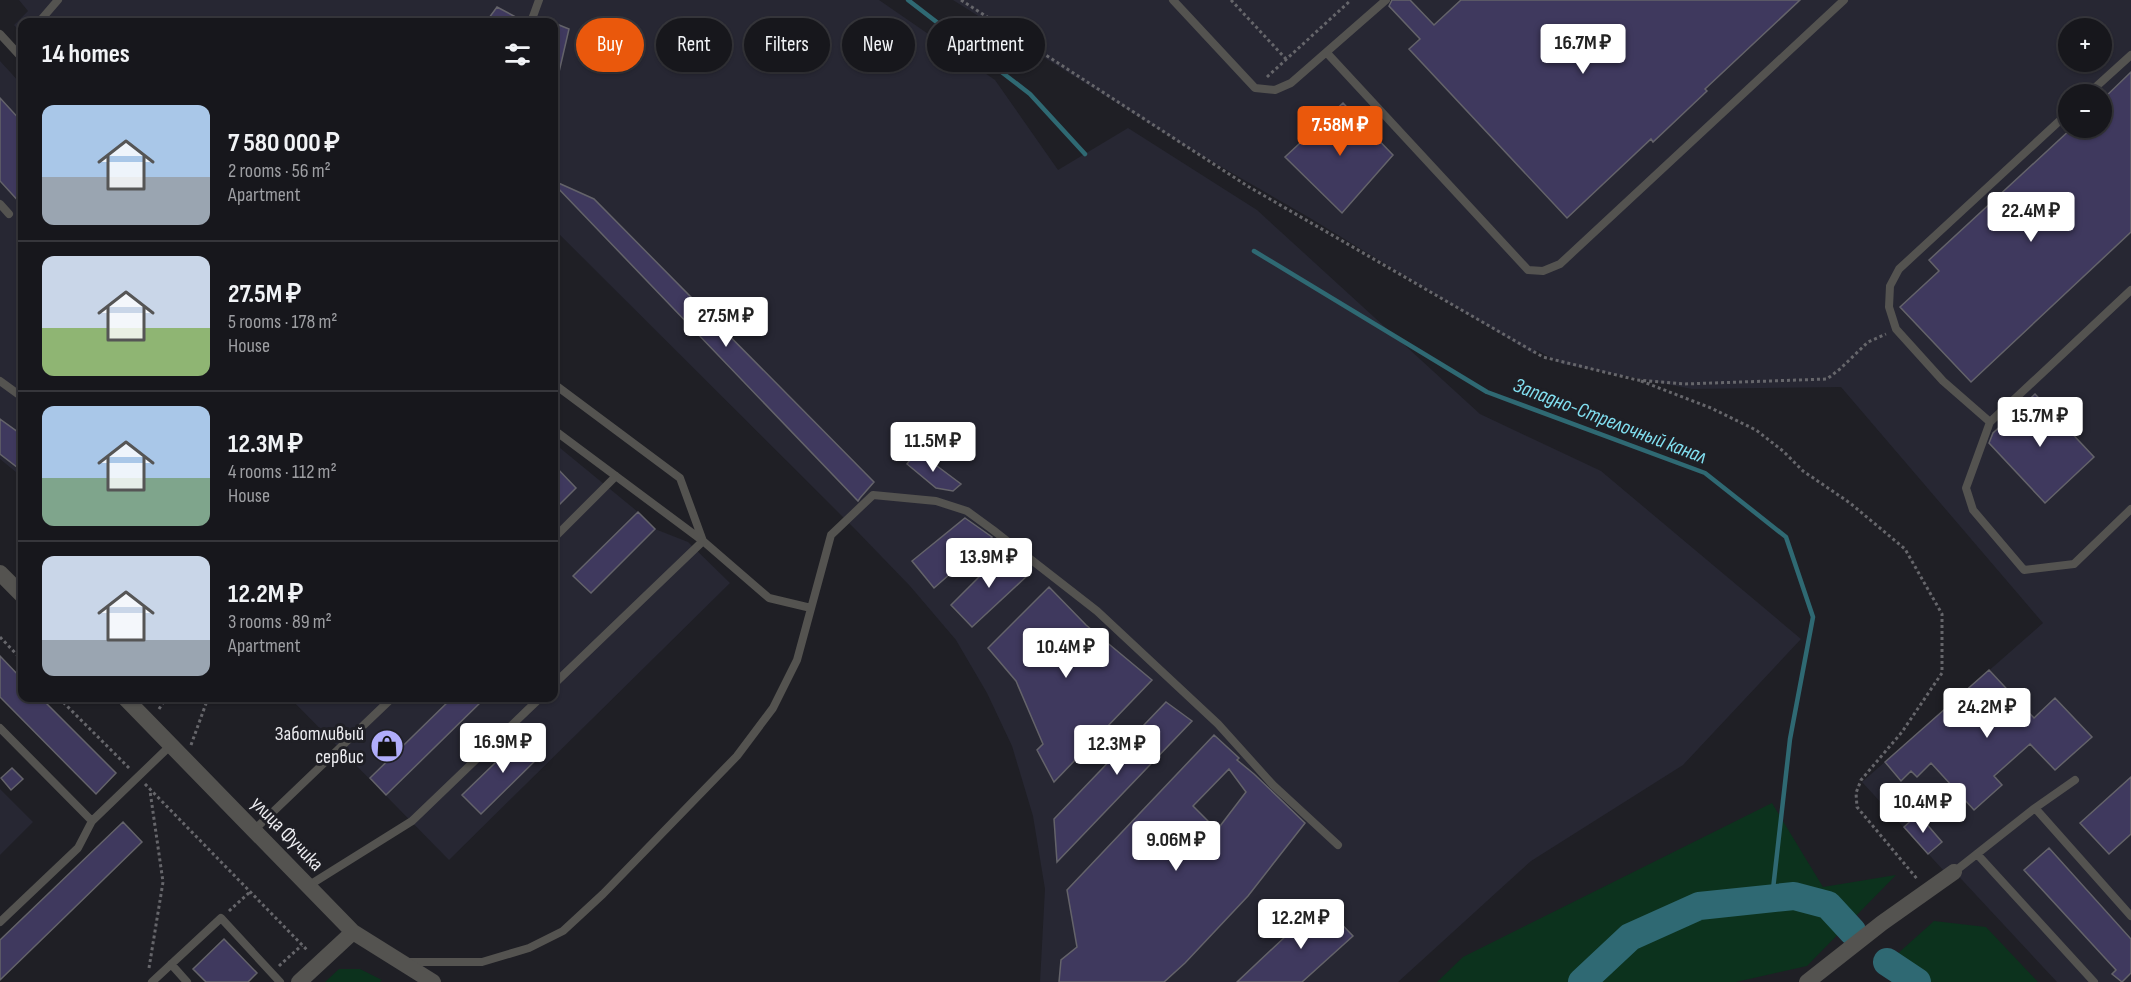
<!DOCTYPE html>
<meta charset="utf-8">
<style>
:root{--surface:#17171c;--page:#242429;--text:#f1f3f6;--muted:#9e9fa3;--line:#36363b;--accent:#ea580c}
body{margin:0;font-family:"Sofia Sans Condensed",sans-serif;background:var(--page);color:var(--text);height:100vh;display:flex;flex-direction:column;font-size:22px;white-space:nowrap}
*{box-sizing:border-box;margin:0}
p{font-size:20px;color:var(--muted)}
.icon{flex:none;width:33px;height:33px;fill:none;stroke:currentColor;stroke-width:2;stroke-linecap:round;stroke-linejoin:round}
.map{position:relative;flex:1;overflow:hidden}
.panel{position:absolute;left:18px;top:18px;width:540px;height:684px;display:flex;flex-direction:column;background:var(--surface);border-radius:12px;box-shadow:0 2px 4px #0004,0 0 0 2px var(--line)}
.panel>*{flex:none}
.guide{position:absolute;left:576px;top:18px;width:570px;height:54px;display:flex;gap:12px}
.tools{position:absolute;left:2058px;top:18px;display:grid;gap:12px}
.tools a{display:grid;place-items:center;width:54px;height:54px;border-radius:50%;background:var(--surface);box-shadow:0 2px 4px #0004,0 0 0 2px var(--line);font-size:30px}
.price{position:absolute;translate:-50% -51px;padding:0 14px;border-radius:6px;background:#fff;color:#222;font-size:20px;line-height:39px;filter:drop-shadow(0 2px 3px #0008)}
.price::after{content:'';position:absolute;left:50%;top:36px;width:18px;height:14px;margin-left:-9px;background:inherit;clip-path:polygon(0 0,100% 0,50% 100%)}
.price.current{background:var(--accent);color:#fff}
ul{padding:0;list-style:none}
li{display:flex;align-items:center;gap:18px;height:150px;padding:0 24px}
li+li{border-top:2px solid var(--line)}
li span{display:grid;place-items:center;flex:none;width:168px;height:120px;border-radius:12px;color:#555}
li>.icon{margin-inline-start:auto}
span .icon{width:72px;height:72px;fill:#fffc;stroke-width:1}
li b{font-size:26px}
h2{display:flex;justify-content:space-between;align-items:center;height:72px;padding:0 24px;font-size:26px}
.chip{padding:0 21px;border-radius:27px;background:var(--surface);box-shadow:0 2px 4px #0004,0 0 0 2px var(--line);font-size:21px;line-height:54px}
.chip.current{background:var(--accent);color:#fff}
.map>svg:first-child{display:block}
</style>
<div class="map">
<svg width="2131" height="982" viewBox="0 0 2131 982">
<rect width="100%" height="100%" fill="#1f1f25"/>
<path fill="#272733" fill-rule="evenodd" d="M 19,0 L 879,0 L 995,80 L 1058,170 L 1128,128 L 1257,210 L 1480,414 L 1601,471 L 1801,639 L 1683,765 L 1531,861 L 1398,982 L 1040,982 L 1045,889 L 1033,816 L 1012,746 L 987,693 L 956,640 L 910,586 L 854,528 L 554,229 L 554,22 L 22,22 L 22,34 L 14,25 L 28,11 Z
M 953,0 L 2131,0 L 2131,982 L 2057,982 L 1950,867 L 1944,871 L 1862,782 L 2043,623 L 1841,387 L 1692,389 L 1562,364 L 1537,350 L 1533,354 L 1310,218 L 1185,146 ZM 2068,28 L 2102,28 L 2102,62 L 2068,62 ZM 2068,94 L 2102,94 L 2102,128 L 2068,128 Z
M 0,61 L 22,85 L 22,477 L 0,459 Z
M 554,443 L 638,512 L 655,529 L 688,542 L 730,583 L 449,860 L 290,698 L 554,698 Z
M 0,789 L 33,822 L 0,855 Z"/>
<path fill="#0c321d" d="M 1772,803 L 1823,887 L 1896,875 L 1807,966 L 1736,982 L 1437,982 L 1463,957 Z
M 1934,921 L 1986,927 L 2038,982 L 1929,982 L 1895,956 Z
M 339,969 L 360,969 L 382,980 L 380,982 L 325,982 Z"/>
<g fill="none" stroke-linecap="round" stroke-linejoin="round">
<path stroke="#2f6973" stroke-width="4.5" d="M 908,0 L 1030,94 L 1085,154
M 1254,251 L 1487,392 L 1705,473 L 1786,537 L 1813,617 L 1790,739 L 1772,898"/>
<path stroke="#2f6973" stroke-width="28" d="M 1887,962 L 1917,982
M 1582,982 L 1630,937 L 1699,906 L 1794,896 L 1828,905 L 1852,931"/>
</g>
<path fill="#3f395e" stroke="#64636a" stroke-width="1.5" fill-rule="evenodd" d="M 1392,0 L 1410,0 L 1434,25 L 1461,0 L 1800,0 L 1705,89 L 1707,91 L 1653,142 L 1651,139 L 1567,218 L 1409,49 L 1420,39 L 1389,6 Z
M 497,7 L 525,22 L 486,22 Z
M 554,23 L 569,29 L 559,72 L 554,71 Z
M 2131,72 L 2131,232 L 1971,382 L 1900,307 L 1939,271 L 1929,260 L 2072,128 L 2102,128 L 2102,100 Z
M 0,98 L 22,122 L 22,205 L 0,181 Z
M 1343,103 L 1393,155 L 1342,213 L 1285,157 Z
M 554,181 L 594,199 L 874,482 L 860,498 L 858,501 L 554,184 Z
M 2035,394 L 2094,457 L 2045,503 L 1989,443 L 1993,433 Z
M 0,419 L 22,435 L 22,471 L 0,454 Z
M 917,451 L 961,484 L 953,491 L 936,488 L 907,464 Z
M 554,465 L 576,488 L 554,510 Z
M 638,512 L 655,529 L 591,593 L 573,576 Z
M 965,518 L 992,537 L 934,588 L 912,561 Z
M 1004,552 L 1028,575 L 972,627 L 951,605 Z
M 1049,587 L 1086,625 L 1152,680 L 1054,782 L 1037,750 L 1043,744 L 1016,681 L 988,648 Z
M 0,656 L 22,679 L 22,698 L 41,698 L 116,773 L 96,794 L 0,697 Z
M 1989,670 L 2034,718 L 2055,698 L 2092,737 L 2055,770 L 2030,744 L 1994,776 L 2002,785 L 1974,810 L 1931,763 L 1917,777 L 1911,771 L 1901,781 L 1885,762 Z
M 452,698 L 485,698 L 386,795 L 370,778 Z
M 1166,702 L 1192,721 L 1057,862 L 1054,819 Z
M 526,733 L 544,752 L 481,814 L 462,795 Z
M 1214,735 L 1239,758 L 1237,760 L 1254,774 L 1305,823 L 1248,896 L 1185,963 L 1164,982 L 1059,982 L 1061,960 L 1077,947 L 1067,890 ZM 1229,769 L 1246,792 L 1217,830 L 1193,806 Z
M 12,768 L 23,779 L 11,790 L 1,778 Z
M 2131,777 L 2131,834 L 2109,854 L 2080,823 Z
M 1918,814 L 1942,842 L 1928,854 L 1904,827 Z
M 123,822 L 142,842 L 0,980 L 0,940 Z
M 2049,848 L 2131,939 L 2131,973 L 2122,982 L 2112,974 L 2116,970 L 2024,870 Z
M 1321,903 L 1353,936 L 1302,982 L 1237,982 Z
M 224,939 L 257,973 L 248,982 L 206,982 L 193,969 Z"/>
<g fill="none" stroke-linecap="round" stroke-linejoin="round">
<path stroke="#66666b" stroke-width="3" stroke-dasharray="3 3" stroke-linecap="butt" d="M 961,0 L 1249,187 L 1543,357 L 1637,380 L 1684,384 L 1827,379 L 1840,369 L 1868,342 L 1886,334
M 1231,0 L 1286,59
M 1267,77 L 1351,0
M 1641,381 L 1711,408 L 1756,430 L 1783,451 L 1803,471 L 1850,503 L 1905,549 L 1942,614 L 1942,673 L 1902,732 L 1861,780 L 1856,793 L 1857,807 L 1918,880
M 0,637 L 22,660
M 59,698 L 130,769
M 159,709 L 166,698
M 191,745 L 208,698
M 145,784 L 308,951
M 229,911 L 250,892
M 279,966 L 302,945
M 149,968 L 163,882 L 150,791"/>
<path stroke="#545350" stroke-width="8" d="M 1173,0 L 1255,88 L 1275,90 L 1291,83 L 1386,0
M 39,22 L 58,0
M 531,22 L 539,0
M 0,34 L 22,58
M 1327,53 L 1528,270 L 1543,271 L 1560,264 L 1844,0
M 2088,94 L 2131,55
M 0,204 L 9,214
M 2131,290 L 1990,422 L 1966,488 L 1973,510 L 2024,570 L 2074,564 L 2131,509
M 0,381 L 22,397
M 554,384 L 680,478 L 703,541 L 554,684
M 1990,422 L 1943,381 L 1896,329 L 1889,307 L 1890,286 L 1899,269 L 2068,113
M 554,430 L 703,541 L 769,598 L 811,608
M 554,538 L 616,476
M 0,728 L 92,821 L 171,745
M 2035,808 L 2131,916
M 254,830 L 392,698
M 1977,854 L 2094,982
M 1954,872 L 2035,808 L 2075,780
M 308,886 L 412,821 L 540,698
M 0,922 L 78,848 L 92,821
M 407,962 L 482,962 L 529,948 L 563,931 L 603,894 L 737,756 L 773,708 L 797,660 L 831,535 L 873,495 L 936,501 L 967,511 L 993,530 L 1097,611 L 1218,724 L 1273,785 L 1338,845
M 171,964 L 187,982
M 152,982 L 221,918 L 280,982"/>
<path stroke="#545350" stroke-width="16" d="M 0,573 L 22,595
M 125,698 L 353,932 L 433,982
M 299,982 L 353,932
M 1807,982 L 1882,923 L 1954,872"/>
</g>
<defs>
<symbol id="shop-disc" viewBox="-11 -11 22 22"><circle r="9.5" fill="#b0adfa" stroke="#1f1f25"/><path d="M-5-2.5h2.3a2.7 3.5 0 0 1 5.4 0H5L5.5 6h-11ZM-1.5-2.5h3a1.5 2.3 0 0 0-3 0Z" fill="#111"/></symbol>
</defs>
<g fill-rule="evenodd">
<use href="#shop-disc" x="368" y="727" width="38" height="38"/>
</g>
<g text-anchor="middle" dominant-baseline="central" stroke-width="6" stroke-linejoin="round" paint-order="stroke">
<g font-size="20" fill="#ebebef" stroke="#1f1f25" text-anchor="end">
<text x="364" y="734">Заботливый<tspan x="364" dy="23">сервис</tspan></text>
</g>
<g font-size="20" fill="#ebebef" stroke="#1f1f25">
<text transform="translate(287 834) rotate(46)">улица Фучика</text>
</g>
<g font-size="21" font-style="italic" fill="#81dff0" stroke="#1f1f25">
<text transform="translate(1610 421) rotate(21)">Западно-Стрелочный канал</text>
</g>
</g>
</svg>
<div class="tools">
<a>+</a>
<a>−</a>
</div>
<b class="price" style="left:1583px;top:75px">16.7M ₽</b>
<b class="price current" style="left:1340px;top:157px">7.58M ₽</b>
<b class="price" style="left:2031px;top:243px">22.4M ₽</b>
<b class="price" style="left:726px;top:348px">27.5M ₽</b>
<b class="price" style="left:2040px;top:448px">15.7M ₽</b>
<b class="price" style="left:933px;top:473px">11.5M ₽</b>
<b class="price" style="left:989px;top:589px">13.9M ₽</b>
<b class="price" style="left:1066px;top:679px">10.4M ₽</b>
<b class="price" style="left:1987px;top:739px">24.2M ₽</b>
<b class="price" style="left:503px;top:774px">16.9M ₽</b>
<b class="price" style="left:1117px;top:776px">12.3M ₽</b>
<b class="price" style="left:1923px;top:834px">10.4M ₽</b>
<b class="price" style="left:1176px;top:872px">9.06M ₽</b>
<b class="price" style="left:1301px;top:950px">12.2M ₽</b>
<div class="guide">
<a class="chip current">Buy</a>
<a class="chip">Rent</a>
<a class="chip">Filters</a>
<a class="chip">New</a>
<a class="chip">Apartment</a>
</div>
<section class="panel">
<h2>14 homes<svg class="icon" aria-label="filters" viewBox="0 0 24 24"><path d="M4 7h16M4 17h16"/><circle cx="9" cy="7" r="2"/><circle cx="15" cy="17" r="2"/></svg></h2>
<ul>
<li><span style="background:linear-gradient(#a9c7e8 60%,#9aa5b1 0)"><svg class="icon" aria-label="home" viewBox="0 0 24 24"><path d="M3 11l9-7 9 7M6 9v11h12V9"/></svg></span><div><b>7 580 000 ₽</b><p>2 rooms · 56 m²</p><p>Apartment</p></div></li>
<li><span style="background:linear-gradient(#c9d6e8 60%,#8fb573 0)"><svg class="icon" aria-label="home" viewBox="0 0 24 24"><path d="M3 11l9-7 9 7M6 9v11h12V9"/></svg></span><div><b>27.5M ₽</b><p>5 rooms · 178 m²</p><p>House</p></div></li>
<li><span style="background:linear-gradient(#a9c7e8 60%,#7fa58c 0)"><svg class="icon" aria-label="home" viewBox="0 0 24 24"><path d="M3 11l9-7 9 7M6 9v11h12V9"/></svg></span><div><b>12.3M ₽</b><p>4 rooms · 112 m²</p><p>House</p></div></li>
<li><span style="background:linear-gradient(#c9d6e8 70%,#9aa5b1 0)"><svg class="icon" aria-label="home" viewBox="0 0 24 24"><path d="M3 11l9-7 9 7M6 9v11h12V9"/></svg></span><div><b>12.2M ₽</b><p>3 rooms · 89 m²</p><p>Apartment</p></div></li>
</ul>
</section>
</div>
